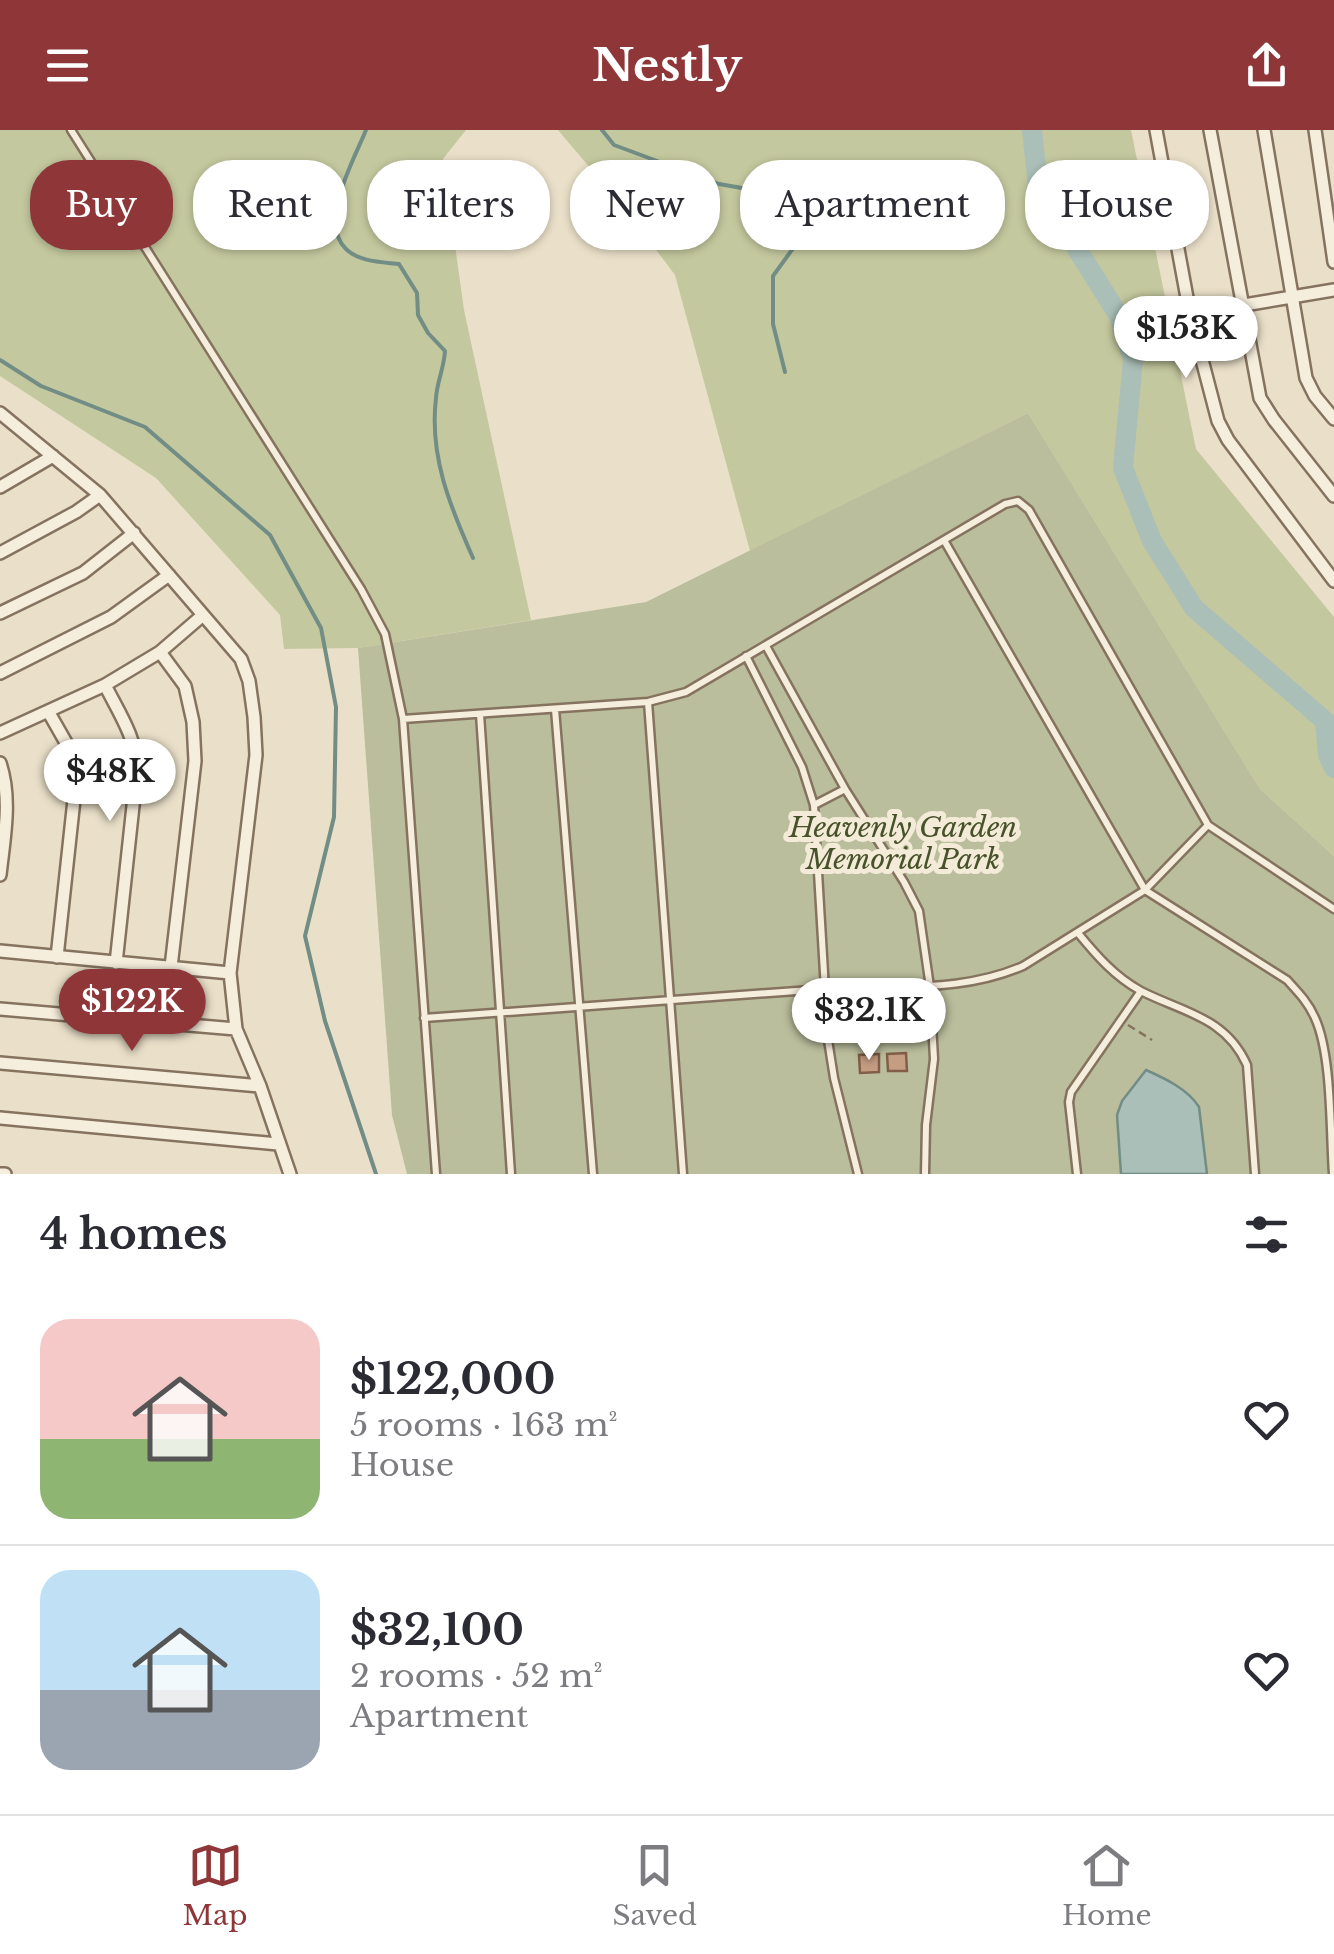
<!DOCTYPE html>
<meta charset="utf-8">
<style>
:root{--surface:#fff;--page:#f2f2f3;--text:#2b2b33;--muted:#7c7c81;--line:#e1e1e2;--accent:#8e3638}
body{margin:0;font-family:"Libre Baskerville",serif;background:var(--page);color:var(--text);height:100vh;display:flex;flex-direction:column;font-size:38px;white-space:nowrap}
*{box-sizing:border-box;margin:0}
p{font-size:32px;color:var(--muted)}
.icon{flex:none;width:55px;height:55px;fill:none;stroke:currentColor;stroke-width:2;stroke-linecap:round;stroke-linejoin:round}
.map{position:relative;height:1044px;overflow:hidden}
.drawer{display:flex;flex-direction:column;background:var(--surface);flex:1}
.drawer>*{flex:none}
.banner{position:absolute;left:30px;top:30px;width:1275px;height:90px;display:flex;gap:20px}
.price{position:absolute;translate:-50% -85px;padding:0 22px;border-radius:35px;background:#fff;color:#222;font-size:32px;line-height:65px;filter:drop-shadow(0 2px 5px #0008)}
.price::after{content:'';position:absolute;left:50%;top:60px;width:30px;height:22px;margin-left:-15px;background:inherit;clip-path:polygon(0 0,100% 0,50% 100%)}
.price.current{background:var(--accent);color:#fff}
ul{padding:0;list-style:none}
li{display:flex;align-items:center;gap:30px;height:250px;padding:0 40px}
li+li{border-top:2px solid var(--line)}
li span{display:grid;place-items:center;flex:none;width:280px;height:200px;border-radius:30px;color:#555}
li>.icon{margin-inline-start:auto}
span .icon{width:120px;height:120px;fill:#fffc;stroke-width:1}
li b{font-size:42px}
h2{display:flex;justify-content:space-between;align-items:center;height:120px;padding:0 40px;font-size:42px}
.tag{padding:0 35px;border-radius:40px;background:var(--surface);box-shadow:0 2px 8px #0004;font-size:35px;line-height:90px}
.tag.current{background:var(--accent);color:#fff}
header{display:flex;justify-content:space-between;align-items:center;height:130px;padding:0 40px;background:var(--accent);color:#fff;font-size:45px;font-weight:700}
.tab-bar{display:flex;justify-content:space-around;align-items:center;height:140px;border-top:2px solid var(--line);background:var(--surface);font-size:28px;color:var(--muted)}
.tab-bar a{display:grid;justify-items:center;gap:5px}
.tab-bar .current{color:var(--accent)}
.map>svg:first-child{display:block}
</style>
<header><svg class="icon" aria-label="menu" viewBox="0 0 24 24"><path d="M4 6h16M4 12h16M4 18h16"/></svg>Nestly<svg class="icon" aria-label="share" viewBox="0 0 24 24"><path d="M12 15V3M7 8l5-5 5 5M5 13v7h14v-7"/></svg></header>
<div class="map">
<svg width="1334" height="1044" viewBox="0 0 1334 1044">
<rect width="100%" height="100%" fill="#eae0c9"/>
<path fill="#c4c89e" d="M 0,0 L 466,0 L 443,29 L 464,180 L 531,490 L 358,518 L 284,519 L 280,485 L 156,348 L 0,246 Z
M 558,0 L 1131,0 L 1196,319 L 1334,487 L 1334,726 L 1260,659 L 1028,283 L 750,421 L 675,145 L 629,84 Z"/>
<path fill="#babe9c" d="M 1028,283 L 1260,659 L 1334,726 L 1334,1044 L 407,1044 L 392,985 L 358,518 L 646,472 Z"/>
<path fill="#aabfb8" stroke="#718d86" stroke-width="2.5" d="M 1146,940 C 1164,948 1188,959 1199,977 L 1207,1044 L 1121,1044 L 1117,985 L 1122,971 Z"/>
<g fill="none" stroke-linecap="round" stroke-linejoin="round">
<path stroke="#718d86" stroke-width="4" d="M 366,0 C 354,30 318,92 346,119 C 359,132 382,132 399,134 L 417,163 L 418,185 L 428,203 L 445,221 C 444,238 437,252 436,268 C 429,326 450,376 473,428
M 602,0 L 614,15 L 719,54 L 776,64 L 800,76 L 807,99 L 773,146 L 773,194 L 785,242
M 0,230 L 41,256 L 145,297 L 270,405 L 321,498 L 336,577 L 334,687 L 305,806 L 325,891 L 376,1044"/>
<path stroke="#aabfb8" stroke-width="20" d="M 1032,0 L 1038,57 L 1119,186 L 1133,229 L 1123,338 L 1152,411 L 1194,478 L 1325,591 L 1328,625 L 1334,638"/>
</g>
<path fill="#c59d83" stroke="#825e48" stroke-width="2.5" d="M 909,880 L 910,900 L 891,901 L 890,881 Z
M 906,923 L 907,941 L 888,941 L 887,924 Z
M 879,924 L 879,942 L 860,943 L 859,925 Z"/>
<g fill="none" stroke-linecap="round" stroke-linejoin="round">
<defs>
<path id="service" d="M 71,0 L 361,459 L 385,504 L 403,589 L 436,1044
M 945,412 L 1145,760 L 1287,850 C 1298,862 1308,872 1315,888 C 1332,925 1330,1001 1333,1044
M 766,516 L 845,659 L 904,752 L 919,781 L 930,857 L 934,929 L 926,995 L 925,1044
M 746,526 L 802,637 L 814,675 L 828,910 L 834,948 L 858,1044
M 648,572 L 683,1044
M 555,579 L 593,1044
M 480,584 L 511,1044
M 403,589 L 648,572 L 686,562 L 1005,374 L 1018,371 L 1029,380 L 1208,695 L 1334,779
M 814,675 L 845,659
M 1078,803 C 1096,825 1115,847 1141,861 C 1182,882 1226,887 1247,935 L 1255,1044
M 887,857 C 933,857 979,855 1023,836 L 1145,760 L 1208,695
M 424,888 L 824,859 L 868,858
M 1077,1044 L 1069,972 L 1071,962 L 1141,861"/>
<path id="minor" d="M 1156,0 L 1190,184 L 1218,291 L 1228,310 L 1334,451
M 1210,0 L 1260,268 L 1274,290 L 1334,366
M 1264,0 L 1306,248 L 1315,266 L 1334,289
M 1315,0 L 1334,132
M 1190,184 L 1334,160
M 0,283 L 100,365 L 241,529 L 249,551 L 254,587 L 256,625 L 230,843 L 236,899 L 260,956 L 290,1044
M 0,357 L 53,326
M 0,423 L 76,382 L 100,365
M 0,483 L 83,443 L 134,403
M 160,522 L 185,556 L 193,592 L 195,631 L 171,837
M 0,543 L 111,487 L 169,445
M 105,555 C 119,583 136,607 137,639 L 116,833
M 48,581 L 73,625 L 77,642 L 57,827
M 0,603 L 105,555 L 160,522 L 203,485
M 0,633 C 12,669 4,708 0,745
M 0,821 L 230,843
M 0,879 L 236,899
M 0,933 L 260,956
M 0,988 L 278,1014
M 0,1044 L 5,1044"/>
</defs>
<use href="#service" stroke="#857360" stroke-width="11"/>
<use href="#minor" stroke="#857360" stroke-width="16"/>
<path stroke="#857360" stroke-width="2.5" stroke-dasharray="8 5" stroke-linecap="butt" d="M 1128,895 L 1152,910"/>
<use href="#service" stroke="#f6eedc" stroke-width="6"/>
<use href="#minor" stroke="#f6eedc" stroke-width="11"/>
</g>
<g text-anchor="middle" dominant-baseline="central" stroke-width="10" stroke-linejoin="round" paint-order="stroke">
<g font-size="28" font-style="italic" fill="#48522a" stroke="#f3ebd8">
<text x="903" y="697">Heavenly Garden<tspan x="903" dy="32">Memorial Park</tspan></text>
</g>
</g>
</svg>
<b class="price" style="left:1186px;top:251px">$153K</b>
<b class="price" style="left:110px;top:694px">$48K</b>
<b class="price current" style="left:132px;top:924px">$122K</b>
<b class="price" style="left:869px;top:933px">$32.1K</b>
<div class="banner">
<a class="tag current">Buy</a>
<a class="tag">Rent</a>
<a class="tag">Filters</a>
<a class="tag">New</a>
<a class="tag">Apartment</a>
<a class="tag">House</a>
</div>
</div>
<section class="drawer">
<h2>4 homes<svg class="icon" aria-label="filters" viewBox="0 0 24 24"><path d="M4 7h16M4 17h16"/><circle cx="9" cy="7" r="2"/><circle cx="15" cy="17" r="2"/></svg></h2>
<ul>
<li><span style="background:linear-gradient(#f6c9c9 60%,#8fb573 0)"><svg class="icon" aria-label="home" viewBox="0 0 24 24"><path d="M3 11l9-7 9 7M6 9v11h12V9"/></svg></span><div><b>$122,000</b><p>5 rooms · 163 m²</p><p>House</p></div><svg class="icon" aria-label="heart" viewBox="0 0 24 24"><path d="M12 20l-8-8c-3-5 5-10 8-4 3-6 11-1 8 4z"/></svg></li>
<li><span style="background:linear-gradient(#bfe0f5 60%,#9aa5b1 0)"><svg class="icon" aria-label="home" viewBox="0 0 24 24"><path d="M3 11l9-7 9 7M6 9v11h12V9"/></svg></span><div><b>$32,100</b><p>2 rooms · 52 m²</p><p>Apartment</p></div><svg class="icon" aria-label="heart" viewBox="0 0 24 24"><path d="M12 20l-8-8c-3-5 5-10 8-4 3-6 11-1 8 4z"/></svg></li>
</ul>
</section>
<nav class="tab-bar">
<a class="current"><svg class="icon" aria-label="map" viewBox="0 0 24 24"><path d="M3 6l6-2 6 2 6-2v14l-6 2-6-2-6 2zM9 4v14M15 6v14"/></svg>Map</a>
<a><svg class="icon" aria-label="saved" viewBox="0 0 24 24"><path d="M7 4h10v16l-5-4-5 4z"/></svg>Saved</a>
<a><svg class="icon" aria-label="home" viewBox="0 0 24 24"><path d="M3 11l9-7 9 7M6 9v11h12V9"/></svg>Home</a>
</nav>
